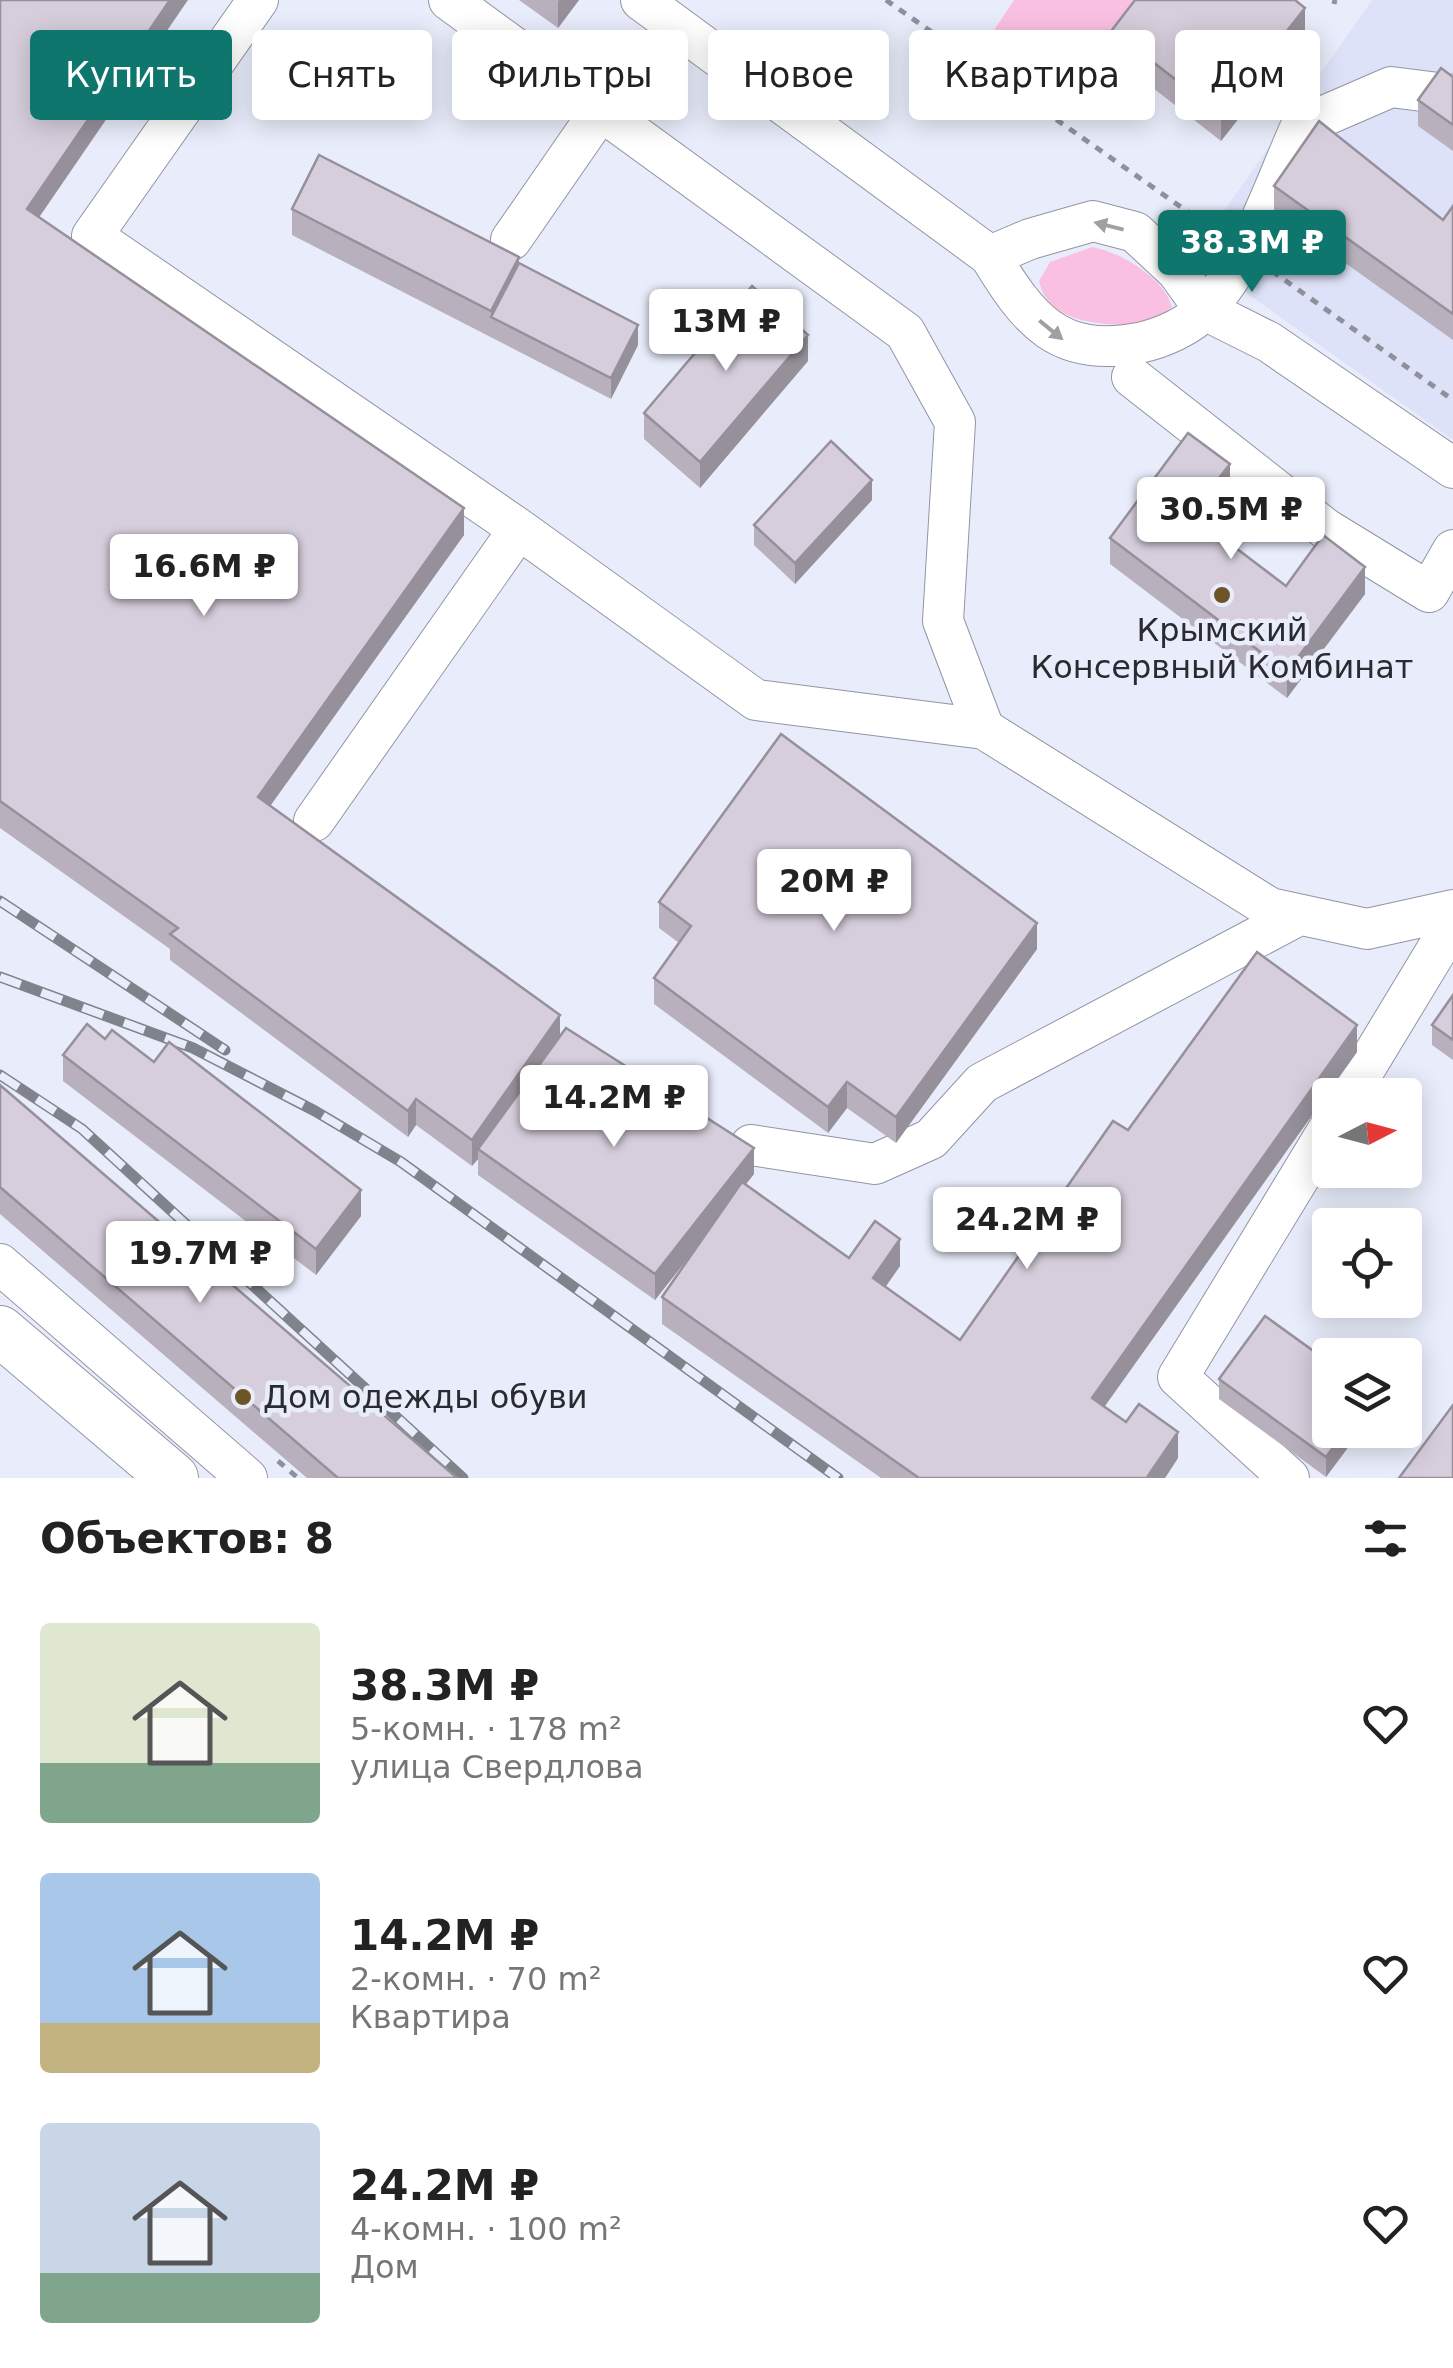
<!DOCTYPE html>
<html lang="ru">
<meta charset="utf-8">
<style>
:root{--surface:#fff;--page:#f2f2f2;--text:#222;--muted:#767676;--accent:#0f766e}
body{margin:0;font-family:"DejaVu Sans",sans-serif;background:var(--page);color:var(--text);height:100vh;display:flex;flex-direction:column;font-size:38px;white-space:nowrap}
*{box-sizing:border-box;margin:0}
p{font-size:32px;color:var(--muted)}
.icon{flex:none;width:55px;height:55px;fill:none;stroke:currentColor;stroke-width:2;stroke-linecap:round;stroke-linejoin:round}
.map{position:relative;height:1478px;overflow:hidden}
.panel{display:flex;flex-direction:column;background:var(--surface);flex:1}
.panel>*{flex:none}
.guide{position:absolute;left:30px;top:30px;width:1395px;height:90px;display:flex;gap:20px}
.needle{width:65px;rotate:84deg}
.controls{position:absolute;left:1312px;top:1078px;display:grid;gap:20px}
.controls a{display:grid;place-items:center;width:110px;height:110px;border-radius:10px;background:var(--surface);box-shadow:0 5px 25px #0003;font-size:50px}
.price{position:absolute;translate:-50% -85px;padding:0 22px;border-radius:10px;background:#fff;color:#222;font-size:32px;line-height:65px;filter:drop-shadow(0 2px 5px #0008)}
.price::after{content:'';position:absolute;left:50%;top:60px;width:30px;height:22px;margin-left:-15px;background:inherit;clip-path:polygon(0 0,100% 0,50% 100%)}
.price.current{background:var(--accent);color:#fff}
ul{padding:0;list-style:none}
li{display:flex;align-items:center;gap:30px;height:250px;padding:0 40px}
li span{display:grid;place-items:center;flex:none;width:280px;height:200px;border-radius:10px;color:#555}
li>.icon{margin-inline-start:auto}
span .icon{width:120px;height:120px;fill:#fffc;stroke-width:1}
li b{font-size:42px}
h2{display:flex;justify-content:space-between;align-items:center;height:120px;padding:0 40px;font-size:42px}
.pill{padding:0 35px;border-radius:10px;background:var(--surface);box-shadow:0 5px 25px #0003;font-size:35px;line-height:90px}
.pill.current{background:var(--accent);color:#fff}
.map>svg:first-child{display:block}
</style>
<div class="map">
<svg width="1453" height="1478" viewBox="0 0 1453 1478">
<rect width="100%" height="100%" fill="#e9edfb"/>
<path fill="#dde2f8" d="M 1372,0 L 1453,0 L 1453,440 L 1193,255 Z"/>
<path fill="#fac0e2" d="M 1014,0 L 1133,0 L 1062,106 L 981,50 Z
M 1092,247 C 1121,252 1164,278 1172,307 L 1147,326 C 1108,324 1049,327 1039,281 L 1050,262 Z"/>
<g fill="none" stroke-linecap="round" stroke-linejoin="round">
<defs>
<path id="minor" d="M 258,0 L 92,236 L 519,529 L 314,821
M 449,0 L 905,332 L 955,422 L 943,621 L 984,729 L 1270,908 L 1367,929 L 1453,910
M 641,0 L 990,256 C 1029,320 1058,358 1139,343 C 1162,338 1190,326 1206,308 C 1252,258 1274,186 1301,126 L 1391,87 L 1453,95
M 511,240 L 601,110
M 990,256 L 1030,239 L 1093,221 L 1135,232 L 1177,271 L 1205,310 L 1269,342 L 1453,468
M 1132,377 L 1326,529 L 1429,592 L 1453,550
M 519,529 L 756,700 L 984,729
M 1349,1095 L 1453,923
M 751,1145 L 875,1164 L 931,1139 L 982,1083 L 1299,915
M 0,1264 L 247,1478
M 1289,1478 L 1178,1377 L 1330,1127"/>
<path id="major" d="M 0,1331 L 173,1478"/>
</defs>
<use href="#minor" stroke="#9295a3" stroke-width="42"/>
<use href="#major" stroke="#9295a3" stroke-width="52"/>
<path stroke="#8e919b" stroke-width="5" stroke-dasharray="8 8" stroke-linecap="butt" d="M 886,0 L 1218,233
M 1334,4 L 1335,0
M 1272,271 L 1453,400
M 278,1461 L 298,1478"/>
<use href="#minor" stroke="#fff" stroke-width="40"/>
<use href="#major" stroke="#fff" stroke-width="50"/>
<defs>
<path id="rail" d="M 0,901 L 225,1050
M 0,977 L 193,1048 L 315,1111 L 401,1162 L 838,1478
M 0,1075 L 82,1129 L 463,1478"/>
</defs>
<use href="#rail" stroke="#80838c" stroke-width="11"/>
<use href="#rail" stroke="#e9edfb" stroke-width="8" stroke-dasharray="22" stroke-linecap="butt"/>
</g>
<path fill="#b8b1bd" d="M 0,0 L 40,217 L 464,535 L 270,806 L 560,1036 L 754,1174 L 745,1185 L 849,1258 L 900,1266 L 885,1287 L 960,1340 L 1128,1130 L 1357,1052 L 1105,1406 L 1178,1458 L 1165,1478 L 881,1478 L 662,1324 L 662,1297 L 694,1251 L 655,1300 L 478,1175 L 478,1159 L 472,1166 L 416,1125 L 408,1137 L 170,960 L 170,949 L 0,828 Z
M 519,0 L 579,0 L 558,28 Z
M 1112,30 L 1305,34 L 1221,141 L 1112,56 Z
M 1453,77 L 1453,151 L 1418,126 L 1418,100 Z
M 1274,186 L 1443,220 L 1453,206 L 1453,340 L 1274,212 Z
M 292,209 L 519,263 L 638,345 L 611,399 L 292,235 Z
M 808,361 L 700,488 L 644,439 L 644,413 Z
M 1230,490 L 1204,524 L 1286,586 L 1365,594 L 1287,698 L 1110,564 L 1110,538 Z
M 872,500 L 795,584 L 754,545 L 754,525 Z
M 659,902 L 1037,949 L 896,1143 L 847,1108 L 828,1133 L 654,1004 L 654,978 L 679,943 L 659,928 Z
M 1453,995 L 1453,1060 L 1432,1045 L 1432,1025 Z
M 105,1039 L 361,1216 L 316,1275 L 63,1081 L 63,1055 Z
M 0,1085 L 457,1478 L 307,1478 L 0,1214 Z
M 1219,1379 L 1330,1430 L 1361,1430 L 1326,1477 L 1219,1399 Z"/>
<path fill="#96909a" d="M 170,0 L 188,0 L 27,235 L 27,209 Z
M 559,0 L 579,0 L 558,28 L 558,2 Z
M 1305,8 L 1305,34 L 1221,141 L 1221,115 Z
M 519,257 L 519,284 L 491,317 L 491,337 L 491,311 Z
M 638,325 L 638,345 L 611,399 L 611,378 Z
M 808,335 L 808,361 L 700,488 L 700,462 Z
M 1230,464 L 1230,490 L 1191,541 L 1191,514 Z
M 872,480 L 872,500 L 795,584 L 795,563 Z
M 464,508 L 464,535 L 258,823 L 258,797 Z
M 1365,567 L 1365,594 L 1287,698 L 1287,672 Z
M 1037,923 L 1037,949 L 896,1143 L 896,1117 Z
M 560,1015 L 560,1042 L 478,1149 L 478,1159 L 472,1166 L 472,1140 Z
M 1357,1025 L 1357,1052 L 1092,1424 L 1092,1398 Z
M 847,1082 L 847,1108 L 828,1133 L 828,1107 Z
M 416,1099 L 416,1125 L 408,1137 L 408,1111 Z
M 754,1148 L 754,1174 L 655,1300 L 655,1274 Z
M 361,1190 L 361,1216 L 316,1275 L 316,1249 Z
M 900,1239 L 900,1266 L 873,1305 L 873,1278 Z
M 1346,1430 L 1361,1430 L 1326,1477 L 1326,1457 Z
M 1178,1432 L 1178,1458 L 1165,1478 L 1148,1478 L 1148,1476 Z"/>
<path fill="#d6cedc" stroke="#96909a" stroke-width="2.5" d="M 0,0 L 170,0 L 27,209 L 464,508 L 258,797 L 560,1015 L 472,1140 L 416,1099 L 408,1111 L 170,934 L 178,928 L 0,801 Z
M 1135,0 L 1295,0 L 1305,8 L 1221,115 L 1112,30 Z
M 1441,68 L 1453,77 L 1453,125 L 1418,100 Z
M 1319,121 L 1443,220 L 1453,206 L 1453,314 L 1274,186 Z
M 319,155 L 519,257 L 491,311 L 292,209 Z
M 519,263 L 638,325 L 611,378 L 491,317 Z
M 752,286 L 808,335 L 700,462 L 644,413 Z
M 1188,433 L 1230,464 L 1191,514 L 1286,586 L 1323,535 L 1365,567 L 1287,672 L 1110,538 Z
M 831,441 L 872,480 L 795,563 L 754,525 Z
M 781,734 L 1037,923 L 896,1117 L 847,1082 L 828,1107 L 654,978 L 691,926 L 659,902 Z
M 1257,952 L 1357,1025 L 1092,1398 L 1126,1422 L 1139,1404 L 1178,1432 L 1148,1476 L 1151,1478 L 919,1478 L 662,1297 L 742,1182 L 849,1258 L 875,1221 L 900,1239 L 873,1278 L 960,1340 L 1113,1121 L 1128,1130 Z
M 1453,995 L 1453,1040 L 1432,1025 Z
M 87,1024 L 105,1039 L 112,1030 L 154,1062 L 169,1042 L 361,1190 L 316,1249 L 63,1055 Z
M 566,1028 L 754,1148 L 655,1274 L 478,1149 Z
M 0,1085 L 457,1478 L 338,1478 L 0,1187 Z
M 1265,1316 L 1330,1363 L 1330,1430 L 1346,1430 L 1326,1457 L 1219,1379 Z
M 1453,1405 L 1453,1478 L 1399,1478 Z"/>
<defs><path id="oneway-solid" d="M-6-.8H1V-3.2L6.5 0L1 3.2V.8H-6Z" transform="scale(2.5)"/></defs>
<g fill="#9fa0a2">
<use href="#oneway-solid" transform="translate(1109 226) rotate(-166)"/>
<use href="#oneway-solid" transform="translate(1051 330) rotate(39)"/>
</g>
<g fill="#6d5526" stroke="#e9edfb" stroke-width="4">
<circle cx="1222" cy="595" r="10"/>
<circle cx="243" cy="1397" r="10"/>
</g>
<g text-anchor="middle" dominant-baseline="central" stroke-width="9" stroke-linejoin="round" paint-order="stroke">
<g font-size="32" fill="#2a2b31" stroke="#e9edfb">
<text x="1222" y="630">Крымский<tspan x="1222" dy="37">Консервный Комбинат</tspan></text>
<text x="263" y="1397" text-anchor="start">Дом одежды обуви</text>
</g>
</g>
</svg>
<div class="controls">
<a><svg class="needle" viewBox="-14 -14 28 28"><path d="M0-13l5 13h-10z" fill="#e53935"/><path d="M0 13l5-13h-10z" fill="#767676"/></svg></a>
<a><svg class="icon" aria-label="locate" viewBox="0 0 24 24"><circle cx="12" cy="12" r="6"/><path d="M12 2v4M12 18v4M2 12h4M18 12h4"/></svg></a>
<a><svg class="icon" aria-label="layers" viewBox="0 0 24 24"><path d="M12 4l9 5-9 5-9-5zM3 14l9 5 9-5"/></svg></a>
</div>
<b class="price current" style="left:1252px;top:295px">38.3M ₽</b>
<b class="price" style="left:726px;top:374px">13M ₽</b>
<b class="price" style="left:1231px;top:562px">30.5M ₽</b>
<b class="price" style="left:204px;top:619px">16.6M ₽</b>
<b class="price" style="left:834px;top:934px">20M ₽</b>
<b class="price" style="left:614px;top:1150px">14.2M ₽</b>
<b class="price" style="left:1027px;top:1272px">24.2M ₽</b>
<b class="price" style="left:200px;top:1306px">19.7M ₽</b>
<div class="guide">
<a class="pill current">Купить</a>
<a class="pill">Снять</a>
<a class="pill">Фильтры</a>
<a class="pill">Новое</a>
<a class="pill">Квартира</a>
<a class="pill">Дом</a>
</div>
</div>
<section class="panel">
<h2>Объектов: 8<svg class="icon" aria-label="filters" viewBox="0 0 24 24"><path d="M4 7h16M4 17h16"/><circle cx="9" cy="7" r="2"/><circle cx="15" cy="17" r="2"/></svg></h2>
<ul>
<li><span style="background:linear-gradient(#dfe7d0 70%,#7fa58c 0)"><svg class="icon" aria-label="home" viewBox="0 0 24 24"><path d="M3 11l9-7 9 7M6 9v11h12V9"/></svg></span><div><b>38.3M ₽</b><p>5-комн. · 178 m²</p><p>улица Свердлова</p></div><svg class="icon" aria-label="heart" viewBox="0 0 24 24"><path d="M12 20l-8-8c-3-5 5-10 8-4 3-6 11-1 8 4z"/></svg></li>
<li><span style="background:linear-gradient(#a9c7e8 75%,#c2b280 0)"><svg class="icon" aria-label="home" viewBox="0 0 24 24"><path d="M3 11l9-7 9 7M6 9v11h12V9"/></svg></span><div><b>14.2M ₽</b><p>2-комн. · 70 m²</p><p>Квартира</p></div><svg class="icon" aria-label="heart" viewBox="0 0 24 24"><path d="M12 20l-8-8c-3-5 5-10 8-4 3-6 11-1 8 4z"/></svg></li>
<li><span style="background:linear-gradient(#c9d6e8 75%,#7fa58c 0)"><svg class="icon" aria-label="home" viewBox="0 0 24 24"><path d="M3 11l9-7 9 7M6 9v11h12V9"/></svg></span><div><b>24.2M ₽</b><p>4-комн. · 100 m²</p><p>Дом</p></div><svg class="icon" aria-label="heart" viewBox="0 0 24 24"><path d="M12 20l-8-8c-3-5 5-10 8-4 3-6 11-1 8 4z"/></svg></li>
</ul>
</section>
